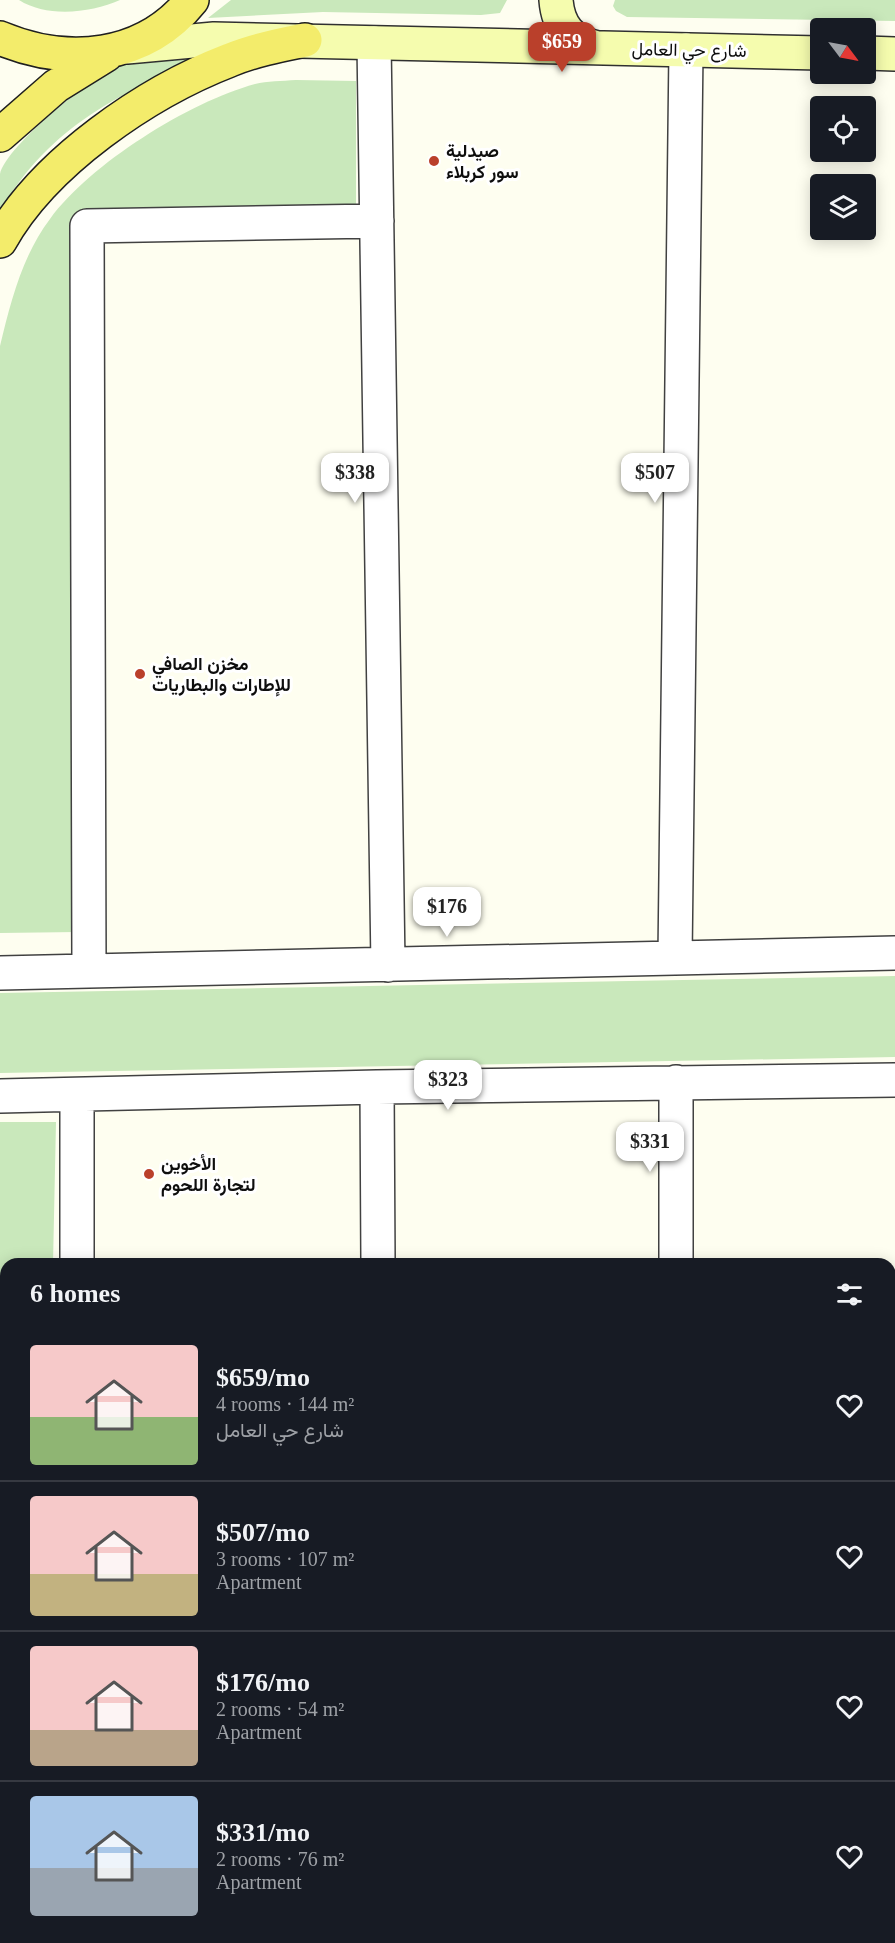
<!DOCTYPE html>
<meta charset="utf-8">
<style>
:root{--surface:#171b24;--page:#20242c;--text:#f1f3f6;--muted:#9ea1a6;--line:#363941;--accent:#ba402b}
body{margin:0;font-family:"Times New Roman",Vazirmatn,serif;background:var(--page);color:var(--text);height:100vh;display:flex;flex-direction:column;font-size:22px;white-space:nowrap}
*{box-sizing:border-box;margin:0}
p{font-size:20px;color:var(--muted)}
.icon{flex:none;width:33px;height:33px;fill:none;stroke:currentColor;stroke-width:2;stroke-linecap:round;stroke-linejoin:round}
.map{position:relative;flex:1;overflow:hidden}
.panel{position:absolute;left:0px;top:1258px;width:896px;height:686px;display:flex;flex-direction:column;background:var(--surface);border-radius:18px 18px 0 0;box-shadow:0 3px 15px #0003}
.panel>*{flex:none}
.needle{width:39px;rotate:122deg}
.buttons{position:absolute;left:810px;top:18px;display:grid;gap:12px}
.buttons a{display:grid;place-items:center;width:66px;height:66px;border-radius:6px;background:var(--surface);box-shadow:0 3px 15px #0003;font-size:30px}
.price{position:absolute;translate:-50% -51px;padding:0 14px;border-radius:12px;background:#fff;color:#222;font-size:20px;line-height:39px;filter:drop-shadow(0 2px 3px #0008)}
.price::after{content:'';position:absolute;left:50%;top:36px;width:18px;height:14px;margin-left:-9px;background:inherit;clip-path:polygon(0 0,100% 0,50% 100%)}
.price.current{background:var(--accent);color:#fff}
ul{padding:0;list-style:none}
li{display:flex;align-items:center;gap:18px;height:150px;padding:0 30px}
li+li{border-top:2px solid var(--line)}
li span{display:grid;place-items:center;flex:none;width:168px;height:120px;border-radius:6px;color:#555}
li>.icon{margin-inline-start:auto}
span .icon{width:72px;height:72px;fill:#fffc;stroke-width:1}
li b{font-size:26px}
h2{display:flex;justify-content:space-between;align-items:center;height:72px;padding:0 30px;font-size:26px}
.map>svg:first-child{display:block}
</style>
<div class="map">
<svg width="895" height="1943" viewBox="0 0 895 1943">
<rect width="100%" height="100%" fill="#fefef0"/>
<path fill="#c9e8bb" d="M 19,0 L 120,0 C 91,13 47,18 19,0 Z
M 231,0 L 507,0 L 500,13 L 481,15 L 323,12 L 208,18 Z
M 615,0 L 895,0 L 895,21 L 627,17 L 616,11 L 613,6 Z
M 209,54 C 121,94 52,123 0,211 C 0,199 0,185 0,174 C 6,146 99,69 127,63 C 153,57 182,57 209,54 Z
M 296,80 L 356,81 L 356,207 L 80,219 L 78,932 L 0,933 L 0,346 C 11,301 22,256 50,219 C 90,164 189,102 255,84 C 267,81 282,81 296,80 Z
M 895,976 L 895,1057 L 0,1073 L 0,993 Z
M 0,1122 L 56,1122 L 53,1264 L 6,1264 L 6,1470 L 0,1470 Z"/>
<path fill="#aad89a" d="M 0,1485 L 6,1485 L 6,1938 L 622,1938 L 622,1943 L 0,1943 Z"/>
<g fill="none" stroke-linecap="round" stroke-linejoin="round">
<defs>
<path id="minor" d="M 374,43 L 388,965
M 675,958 L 686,50
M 89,971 L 87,226 L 377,221
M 0,973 L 895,953
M 377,1087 L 378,1264
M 77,1095 L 77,1264
M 0,1096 L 377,1087 L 895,1080
M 676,1264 L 676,1082
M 890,1855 L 895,1855
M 794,1938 L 895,1939
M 672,1943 L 672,1938"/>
<path id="secondary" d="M 556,0 C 558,27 571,41 597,48
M 127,47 L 214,39 L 820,53
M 866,53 L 895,54"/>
<path id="primary" d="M 0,38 C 67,66 144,60 192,0
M 0,135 L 56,86 L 106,55
M 0,241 C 44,162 147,92 230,60 C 254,50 280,45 305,40"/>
</defs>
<use href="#minor" stroke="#414141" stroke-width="36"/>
<use href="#secondary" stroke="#303030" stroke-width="36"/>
<use href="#primary" stroke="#1f1f1f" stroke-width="36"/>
<path stroke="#303030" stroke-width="4" stroke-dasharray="6 3" stroke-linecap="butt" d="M 0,1477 L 6,1477"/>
<use href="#minor" stroke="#fff" stroke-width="33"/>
<use href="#secondary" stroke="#f5fcae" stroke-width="33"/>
<use href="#primary" stroke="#f3ec6b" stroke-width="33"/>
</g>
<g fill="#ba402b" stroke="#fff" stroke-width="2">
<circle cx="434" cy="161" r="6"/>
<circle cx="140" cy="674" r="6"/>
<circle cx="149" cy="1174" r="6"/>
</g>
<g text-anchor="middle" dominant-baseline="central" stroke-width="6" stroke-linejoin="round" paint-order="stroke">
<g font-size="18" fill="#0e0e0e" stroke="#fff">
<text transform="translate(689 50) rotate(1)">شارع حي العامل</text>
</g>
<g font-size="18" font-weight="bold" fill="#0e0e0e" stroke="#fff" text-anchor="start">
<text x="446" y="151">صيدلية<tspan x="446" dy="21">سور كربلاء</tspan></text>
<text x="152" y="664">مخزن الصافي<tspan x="152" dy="21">للإطارات والبطاريات</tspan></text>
<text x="161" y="1164">الأخوين<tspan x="161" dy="21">لتجارة اللحوم</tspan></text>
</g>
</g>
</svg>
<div class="buttons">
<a><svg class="needle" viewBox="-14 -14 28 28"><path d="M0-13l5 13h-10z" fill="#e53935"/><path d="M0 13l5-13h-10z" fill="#9ea1a6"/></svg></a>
<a><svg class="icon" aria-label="locate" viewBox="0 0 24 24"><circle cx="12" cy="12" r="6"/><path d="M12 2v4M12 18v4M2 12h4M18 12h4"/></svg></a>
<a><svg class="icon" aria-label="layers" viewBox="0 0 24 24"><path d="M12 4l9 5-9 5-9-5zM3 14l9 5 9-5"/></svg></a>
</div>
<b class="price current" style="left:562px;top:73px">$659</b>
<b class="price" style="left:355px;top:504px">$338</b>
<b class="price" style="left:655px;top:504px">$507</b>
<b class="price" style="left:447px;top:938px">$176</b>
<b class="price" style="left:448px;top:1111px">$323</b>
<b class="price" style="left:650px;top:1173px">$331</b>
<section class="panel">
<h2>6 homes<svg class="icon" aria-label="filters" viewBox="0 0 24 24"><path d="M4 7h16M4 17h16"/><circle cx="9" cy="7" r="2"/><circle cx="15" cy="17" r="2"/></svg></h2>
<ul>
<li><span style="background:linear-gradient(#f6c9c9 60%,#8fb573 0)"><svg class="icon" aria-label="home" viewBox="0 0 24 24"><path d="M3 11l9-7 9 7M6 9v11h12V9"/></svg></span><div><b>$659/mo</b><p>4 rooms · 144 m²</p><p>شارع حي العامل</p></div><svg class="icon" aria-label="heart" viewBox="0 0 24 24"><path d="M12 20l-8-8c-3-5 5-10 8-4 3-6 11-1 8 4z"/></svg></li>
<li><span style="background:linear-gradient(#f6c9c9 65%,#c2b280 0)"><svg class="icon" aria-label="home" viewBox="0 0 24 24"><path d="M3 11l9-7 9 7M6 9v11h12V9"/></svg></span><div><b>$507/mo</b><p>3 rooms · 107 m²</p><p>Apartment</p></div><svg class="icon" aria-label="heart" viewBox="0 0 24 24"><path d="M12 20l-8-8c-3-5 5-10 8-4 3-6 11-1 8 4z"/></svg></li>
<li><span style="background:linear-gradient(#f6c9c9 70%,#b9a48a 0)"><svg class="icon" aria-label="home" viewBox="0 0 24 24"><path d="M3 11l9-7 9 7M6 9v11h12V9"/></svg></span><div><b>$176/mo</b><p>2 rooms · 54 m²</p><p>Apartment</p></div><svg class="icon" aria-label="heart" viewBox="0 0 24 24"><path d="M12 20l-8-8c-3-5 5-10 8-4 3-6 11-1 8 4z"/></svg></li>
<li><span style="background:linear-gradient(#a9c7e8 60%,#9aa5b1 0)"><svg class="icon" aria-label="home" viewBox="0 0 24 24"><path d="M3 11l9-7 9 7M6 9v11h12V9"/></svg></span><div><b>$331/mo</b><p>2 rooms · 76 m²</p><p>Apartment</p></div><svg class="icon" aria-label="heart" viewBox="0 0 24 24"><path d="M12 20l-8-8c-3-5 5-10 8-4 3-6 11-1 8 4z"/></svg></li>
</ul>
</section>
</div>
